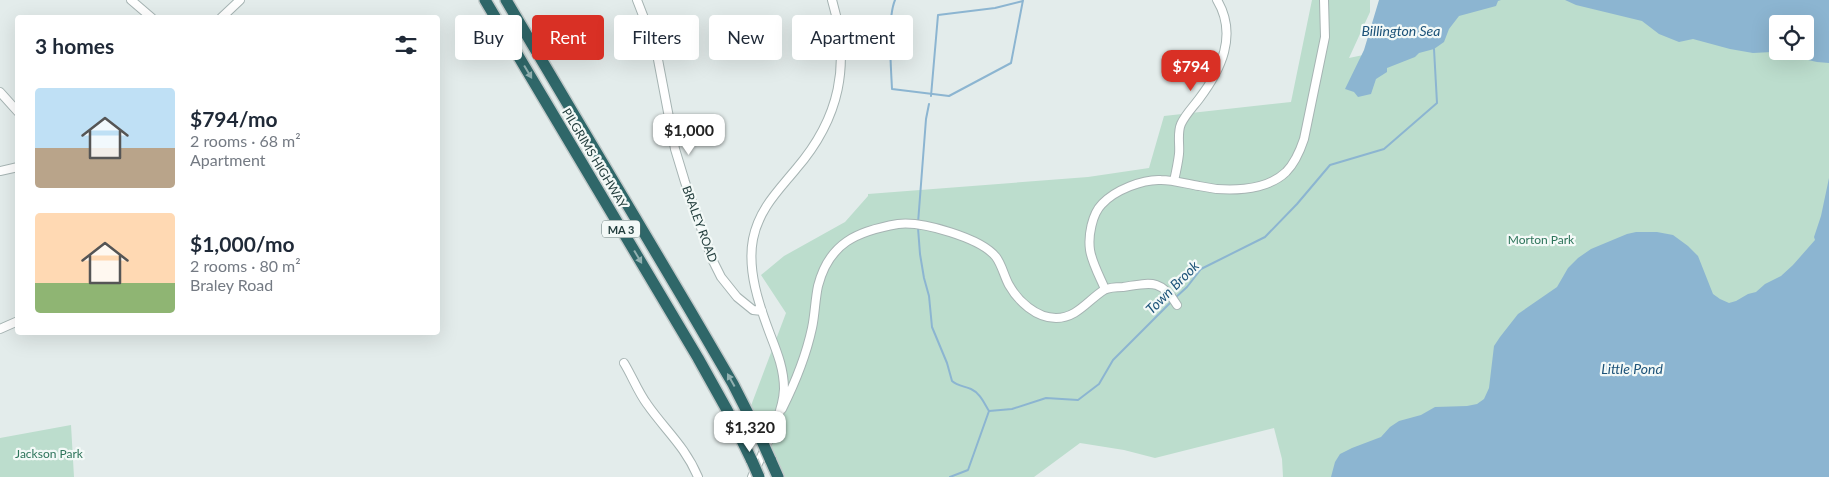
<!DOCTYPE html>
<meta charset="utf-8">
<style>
:root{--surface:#fff;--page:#f6f6f7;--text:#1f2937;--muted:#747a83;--accent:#d93025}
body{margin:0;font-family:Lato,sans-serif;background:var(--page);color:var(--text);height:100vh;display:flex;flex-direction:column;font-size:19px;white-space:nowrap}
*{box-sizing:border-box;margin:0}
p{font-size:16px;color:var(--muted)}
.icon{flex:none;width:28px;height:28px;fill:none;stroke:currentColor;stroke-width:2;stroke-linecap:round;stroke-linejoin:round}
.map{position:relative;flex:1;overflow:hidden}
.sheet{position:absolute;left:15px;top:15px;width:425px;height:320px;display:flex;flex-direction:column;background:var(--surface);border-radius:5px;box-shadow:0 5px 20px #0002}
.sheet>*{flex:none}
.top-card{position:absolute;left:455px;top:15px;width:475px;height:45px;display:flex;gap:10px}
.buttons{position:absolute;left:1769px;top:15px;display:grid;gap:10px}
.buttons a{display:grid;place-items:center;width:45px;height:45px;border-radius:5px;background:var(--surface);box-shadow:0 5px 20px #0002;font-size:25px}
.price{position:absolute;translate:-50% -42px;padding:0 11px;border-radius:10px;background:#fff;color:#222;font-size:16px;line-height:32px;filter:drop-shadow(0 1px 2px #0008)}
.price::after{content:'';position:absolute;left:50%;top:30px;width:15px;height:11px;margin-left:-8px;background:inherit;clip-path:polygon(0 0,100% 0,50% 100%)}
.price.on{background:var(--accent);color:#fff}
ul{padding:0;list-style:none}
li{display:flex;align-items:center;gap:15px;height:125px;padding:0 20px}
li span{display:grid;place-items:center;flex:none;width:140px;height:100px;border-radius:5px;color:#555}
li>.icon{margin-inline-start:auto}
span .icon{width:60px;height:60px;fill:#fffc;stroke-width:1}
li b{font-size:21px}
h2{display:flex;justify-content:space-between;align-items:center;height:60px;padding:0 20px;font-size:21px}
.tag{padding:0 18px;border-radius:5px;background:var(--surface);box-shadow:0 5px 20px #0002;font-size:18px;line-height:45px}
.tag.on{background:var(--accent);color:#fff}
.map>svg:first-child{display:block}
</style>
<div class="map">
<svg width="1829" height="477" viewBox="0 0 1829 477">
<rect width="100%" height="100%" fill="#e3eceb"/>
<path fill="#bcddcd" d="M 1312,0 L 1370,0 L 1370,12 L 1349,58 L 1387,50 L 1484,0 L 1585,0 L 1778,51 L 1805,51 L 1829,43 L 1829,477 L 1283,477 L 1282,459 L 1274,428 L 1155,458 L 1124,450 L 1080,443 L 1034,477 L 779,477 L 746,419 L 786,313 L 761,275 L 784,256 L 845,222 L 868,196 L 868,194 L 1088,177 L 1149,168 L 1164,116 L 1291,102 Z
M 71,425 L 74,477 L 0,477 L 0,438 Z"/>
<path fill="#8cb5d1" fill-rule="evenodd" d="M 1379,0 L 1501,0 L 1498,1 L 1496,6 L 1459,16 L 1449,29 L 1444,42 L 1434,49 L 1419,53 L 1415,57 L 1387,68 L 1387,72 L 1376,79 L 1371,94 L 1358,97 L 1354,92 L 1345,89 L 1364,50 Z
M 1565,0 L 1829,0 L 1829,63 L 1817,62 L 1772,52 L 1753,53 L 1730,49 L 1693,39 L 1679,42 L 1659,34 L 1642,21 L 1576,5 ZM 1778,24 L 1805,24 L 1805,51 L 1778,51 Z
M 1829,178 L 1829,477 L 1331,477 L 1335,462 L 1340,454 L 1352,448 L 1381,437 L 1390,427 L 1399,421 L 1421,415 L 1435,407 L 1467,406 L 1477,404 L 1484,399 L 1489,388 L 1494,346 L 1500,337 L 1518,314 L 1557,287 L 1568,268 L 1578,258 L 1591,249 L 1627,234 L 1636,232 L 1657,232 L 1673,235 L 1688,246 L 1698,256 L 1713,294 L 1720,299 L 1729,303 L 1736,301 L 1748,294 L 1756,292 L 1765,284 L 1781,276 L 1793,265 L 1815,240 L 1814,237 L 1821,216 Z"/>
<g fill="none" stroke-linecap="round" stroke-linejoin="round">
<path stroke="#8cb5d1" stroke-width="2" d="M 895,0 C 887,19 891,67 892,89 L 949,96 L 1011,63 L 1023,0
M 931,96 L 938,15 L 995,8 L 1023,1
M 918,223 L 926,119 L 929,104
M 918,228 L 920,254 L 924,278 L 929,296 L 932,327 L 947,363 L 952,381 C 958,386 964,386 971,389 C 980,393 984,403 989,411
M 1175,298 L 1187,287 L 1201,269 L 1265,237 L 1297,204 L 1330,165 L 1384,149 L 1437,103 L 1434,49
M 950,477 L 968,470 L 989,411 L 1012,409 L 1046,398 L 1078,400 L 1099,384 L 1113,360 L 1172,301"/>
<defs>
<path id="minor" d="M 131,0 L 152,18
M 637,0 L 656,49 L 675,149 L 685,182 L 712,259 L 721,277 L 737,297 L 753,310 L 762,311
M 221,18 L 240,0
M 0,92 L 18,112
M 0,171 L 18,167
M 1174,181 C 1176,172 1178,163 1179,154 C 1180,145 1177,133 1181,124 C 1185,115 1193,107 1199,99 C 1221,70 1238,35 1217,0
M 1105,289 C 1100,277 1092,263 1090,250 C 1088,236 1092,214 1102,204 C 1115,190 1143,179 1161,180 C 1174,180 1186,184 1199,186 C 1225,192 1265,192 1286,172 C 1295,163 1300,151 1304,139 L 1325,37 L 1324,0
M 0,329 L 18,321
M 624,363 C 632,376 638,392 647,404 C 665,430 685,446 698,477
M 782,409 C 795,383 806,356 812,328 C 815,314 815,300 818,286 C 829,243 857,231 898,224 C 922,221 981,238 996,257 C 1002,265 1004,276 1009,285 C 1018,301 1036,318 1056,318 C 1077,318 1088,300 1104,290 C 1110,287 1117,287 1123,287 C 1150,283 1161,278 1177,305
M 752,477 C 763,451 783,416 784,389 C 784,369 777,352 770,334 C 759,305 747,270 753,239 C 759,209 778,191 796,169 C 840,118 851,64 832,0"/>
<path id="highway" d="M 485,0 L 698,358 L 727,410 L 752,461
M 506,0 L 691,312 L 733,384 L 761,439
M 770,459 L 778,477"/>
</defs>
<use href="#minor" stroke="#a6b4b3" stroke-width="10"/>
<use href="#highway" stroke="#c1c9c9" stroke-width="14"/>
<use href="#minor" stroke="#fff" stroke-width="8"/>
<use href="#highway" stroke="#2f6769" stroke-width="11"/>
<defs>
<path id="highway-bridge" d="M 761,439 L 770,459
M 752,461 L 759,477"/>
</defs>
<use href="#highway-bridge" stroke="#c1c9c9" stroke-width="14" stroke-linecap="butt"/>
<use href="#highway-bridge" stroke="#2f6769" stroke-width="11"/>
</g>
<defs><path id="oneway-solid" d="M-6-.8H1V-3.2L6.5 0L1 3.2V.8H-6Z" transform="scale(1.25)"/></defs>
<g fill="#91b0b0">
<use href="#oneway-solid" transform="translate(528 72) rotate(59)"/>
<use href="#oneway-solid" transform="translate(638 257) rotate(59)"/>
<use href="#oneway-solid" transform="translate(731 380) rotate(-119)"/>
</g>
<g text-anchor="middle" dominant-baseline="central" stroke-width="4.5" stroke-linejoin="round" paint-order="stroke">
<rect fill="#f3f9f7" stroke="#617675" stroke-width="1" x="602" y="220.5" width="38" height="17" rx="4"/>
<g font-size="11" font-weight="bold" fill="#233e3d">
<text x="621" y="229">MA 3</text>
</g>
<g font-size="12" fill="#233e3d" stroke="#f3f9f7">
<text transform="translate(595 158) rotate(59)">PILGRIMS HIGHWAY</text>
<text transform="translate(700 224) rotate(70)">BRALEY ROAD</text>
</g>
<g font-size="12" fill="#2d745a" stroke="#f3f9f7">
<text x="1541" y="239">Morton Park</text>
<text x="49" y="453">Jackson Park</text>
</g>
<g font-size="14" font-style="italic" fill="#1d5379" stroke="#f3f9f7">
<text x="1401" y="30">Billington Sea</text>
<text transform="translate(1172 287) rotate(-45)">Town Brook</text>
<text x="1632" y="368">Little Pond</text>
</g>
</g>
</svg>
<div class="buttons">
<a><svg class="icon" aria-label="locate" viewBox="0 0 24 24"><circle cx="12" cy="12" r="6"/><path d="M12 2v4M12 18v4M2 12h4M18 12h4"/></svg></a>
</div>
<b class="price on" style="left:1191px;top:92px">$794</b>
<b class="price" style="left:689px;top:156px">$1,000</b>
<b class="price" style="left:750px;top:453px">$1,320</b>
<div class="top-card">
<a class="tag">Buy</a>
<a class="tag on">Rent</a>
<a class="tag">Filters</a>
<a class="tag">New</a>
<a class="tag">Apartment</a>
</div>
<section class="sheet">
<h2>3 homes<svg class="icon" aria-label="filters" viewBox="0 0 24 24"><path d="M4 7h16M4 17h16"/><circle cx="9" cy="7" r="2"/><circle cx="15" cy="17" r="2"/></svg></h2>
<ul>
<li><span style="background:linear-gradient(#bfe0f5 60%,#b9a48a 0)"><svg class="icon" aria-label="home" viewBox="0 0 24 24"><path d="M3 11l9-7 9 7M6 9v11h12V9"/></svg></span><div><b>$794/mo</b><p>2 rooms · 68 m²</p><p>Apartment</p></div></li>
<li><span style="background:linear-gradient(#ffd9b3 70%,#8fb573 0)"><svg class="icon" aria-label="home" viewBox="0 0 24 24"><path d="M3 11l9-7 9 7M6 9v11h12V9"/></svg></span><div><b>$1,000/mo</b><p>2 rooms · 80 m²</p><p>Braley Road</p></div></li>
</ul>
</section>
</div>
